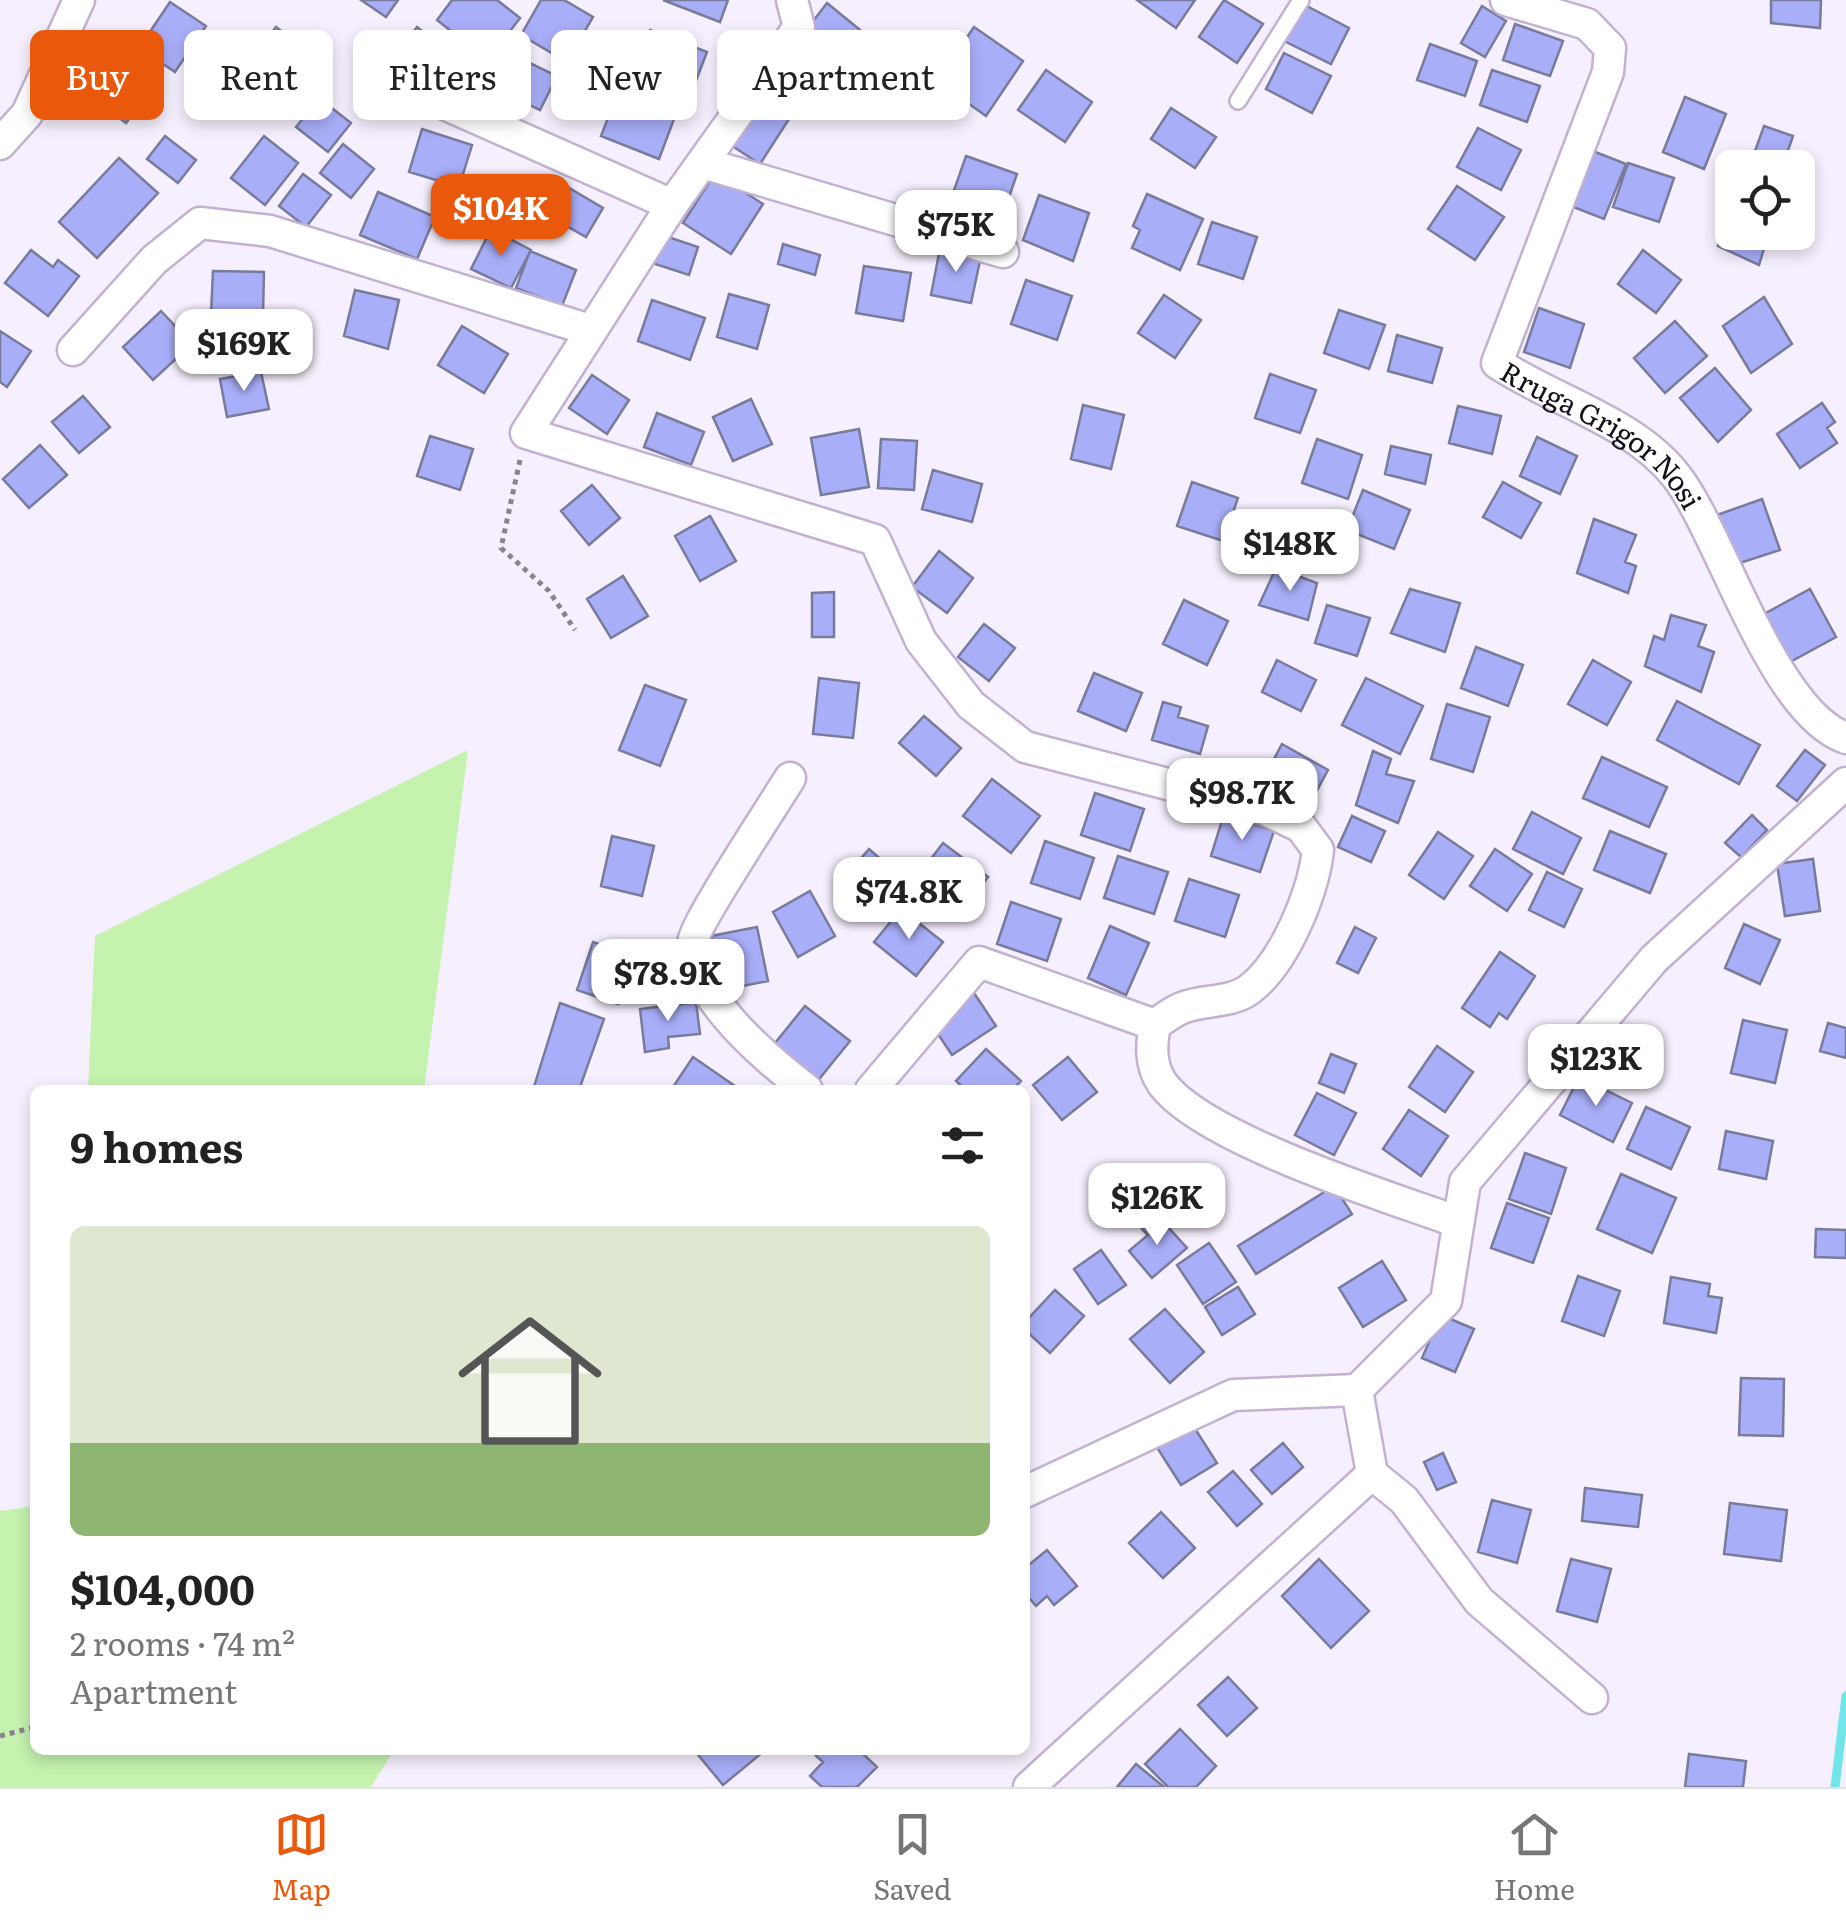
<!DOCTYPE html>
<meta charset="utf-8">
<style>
:root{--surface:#fff;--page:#f6f6f6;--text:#222;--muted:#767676;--line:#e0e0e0;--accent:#ea580c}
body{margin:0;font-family:Literata,serif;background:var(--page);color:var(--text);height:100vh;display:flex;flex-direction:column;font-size:38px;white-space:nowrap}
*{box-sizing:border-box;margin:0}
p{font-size:32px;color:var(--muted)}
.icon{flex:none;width:55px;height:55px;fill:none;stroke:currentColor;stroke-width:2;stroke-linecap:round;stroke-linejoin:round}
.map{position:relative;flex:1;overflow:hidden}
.sheet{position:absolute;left:30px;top:1085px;width:1000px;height:670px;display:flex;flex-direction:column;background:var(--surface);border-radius:15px;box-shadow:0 5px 15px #0003}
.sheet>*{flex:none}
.top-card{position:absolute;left:30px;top:30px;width:1000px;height:90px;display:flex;gap:20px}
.buttons{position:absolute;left:1715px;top:150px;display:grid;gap:20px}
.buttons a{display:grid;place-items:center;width:100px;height:100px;border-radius:15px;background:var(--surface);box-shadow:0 5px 15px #0003;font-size:50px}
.price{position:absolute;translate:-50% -85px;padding:0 22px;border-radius:20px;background:#fff;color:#222;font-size:32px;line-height:65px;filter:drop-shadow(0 2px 5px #0008)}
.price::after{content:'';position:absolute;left:50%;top:60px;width:30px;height:22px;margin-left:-15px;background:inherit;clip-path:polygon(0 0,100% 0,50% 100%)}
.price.on{background:var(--accent);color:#fff}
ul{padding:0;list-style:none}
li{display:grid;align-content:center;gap:20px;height:530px;padding:0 40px}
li+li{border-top:2px solid var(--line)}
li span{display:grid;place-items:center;height:310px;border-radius:15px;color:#555}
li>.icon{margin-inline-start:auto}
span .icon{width:180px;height:180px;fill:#fffc;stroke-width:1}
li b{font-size:42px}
h2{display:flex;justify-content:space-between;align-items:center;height:120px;padding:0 40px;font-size:42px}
.tag{padding:0 35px;border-radius:15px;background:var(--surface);box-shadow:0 5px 15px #0003;font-size:35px;line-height:90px}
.tag.on{background:var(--accent);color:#fff}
.tab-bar{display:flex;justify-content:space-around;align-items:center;height:140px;border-top:2px solid var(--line);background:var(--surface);font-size:28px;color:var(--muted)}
.tab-bar a{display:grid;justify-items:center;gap:5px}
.tab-bar .on{color:var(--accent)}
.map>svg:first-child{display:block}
</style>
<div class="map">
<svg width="1846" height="1787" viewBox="0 0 1846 1787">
<rect width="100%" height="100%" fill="#f6effd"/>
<path fill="#c5f2af" d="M 468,750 L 424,1090 L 88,1090 L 95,936 Z
M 35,1506 L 35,1750 L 394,1750 L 371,1787 L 0,1787 L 0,1511 Z"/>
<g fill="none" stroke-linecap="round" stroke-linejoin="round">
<path stroke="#71e6ea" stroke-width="9" d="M 1835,1787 L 1846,1696"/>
</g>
<path fill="#a9aef8" stroke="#787b9b" stroke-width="2.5" d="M 361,0 L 398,0 L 386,17 Z
M 452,0 L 497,0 L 520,18 L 488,60 L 437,20 Z
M 541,0 L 564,0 L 593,17 L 567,62 L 521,35 Z
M 663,0 L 728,0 L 720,22 Z
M 1137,0 L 1195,0 L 1176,28 Z
M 1224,0 L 1263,24 L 1237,63 L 1199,37 Z
M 1771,0 L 1821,0 L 1820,28 L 1771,23 Z
M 170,2 L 206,26 L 175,72 L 139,48 Z
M 827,3 L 865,34 L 842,64 L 804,33 Z
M 1301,3 L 1349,28 L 1331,64 L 1282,40 Z
M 1482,6 L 1506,21 L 1485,57 L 1461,43 Z
M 1515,24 L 1563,41 L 1550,76 L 1503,60 Z
M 276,27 L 316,57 L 289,92 L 249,62 Z
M 417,27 L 451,53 L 426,86 L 392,59 Z
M 974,27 L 1023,61 L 986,116 L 937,81 Z
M 650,30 L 707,52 L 689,99 L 631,77 Z
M 1430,44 L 1477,61 L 1465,96 L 1417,80 Z
M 120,45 L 162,76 L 126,123 L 85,92 Z
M 884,49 L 898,63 L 877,85 L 863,72 Z
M 1284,53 L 1331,76 L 1312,113 L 1266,89 Z
M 511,54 L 557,76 L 540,110 L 495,88 Z
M 782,54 L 820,81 L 796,116 L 757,89 Z
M 1046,70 L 1092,102 L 1065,142 L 1018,110 Z
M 1492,70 L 1540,86 L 1527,122 L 1480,105 Z
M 619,89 L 677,111 L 659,159 L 601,136 Z
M 756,96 L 789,119 L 760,164 L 726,142 Z
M 1685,97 L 1726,114 L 1704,169 L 1663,152 Z
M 319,98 L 351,123 L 328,152 L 296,127 Z
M 1171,108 L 1216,137 L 1195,168 L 1151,139 Z
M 1764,126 L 1793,136 L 1782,168 L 1750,165 Z
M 1478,128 L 1521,150 L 1501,190 L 1457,167 Z
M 422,129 L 472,145 L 459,187 L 409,172 Z
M 165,136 L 196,160 L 178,183 L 147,159 Z
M 264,136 L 298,163 L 265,205 L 231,178 Z
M 343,144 L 374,169 L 351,198 L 320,173 Z
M 1585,148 L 1626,164 L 1604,219 L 1563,203 Z
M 966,156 L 1017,174 L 1003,214 L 952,196 Z
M 119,158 L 158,193 L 97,258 L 59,222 Z
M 1628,163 L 1674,178 L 1659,222 L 1613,207 Z
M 715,173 L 763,204 L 731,254 L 683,223 Z
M 303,174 L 331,195 L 306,227 L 279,206 Z
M 559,182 L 603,208 L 586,237 L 542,212 Z
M 1457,186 L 1504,217 L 1475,260 L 1428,229 Z
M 378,192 L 435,217 L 417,259 L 360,235 Z
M 1147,194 L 1203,219 L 1180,270 L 1132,248 L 1140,230 L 1133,226 Z
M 1039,195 L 1089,213 L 1073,261 L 1023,240 Z
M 1732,204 L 1732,232 L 1769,232 L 1759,265 L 1718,246 Z
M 1212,222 L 1257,237 L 1243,279 L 1198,264 Z
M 491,229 L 531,250 L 511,288 L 471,269 Z
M 662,235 L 698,247 L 689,275 L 652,263 Z
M 783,244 L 820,255 L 815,275 L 778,264 Z
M 940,248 L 981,256 L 971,303 L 931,295 Z
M 31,250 L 53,267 L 58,260 L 79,276 L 48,316 L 5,283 Z
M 1643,250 L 1681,280 L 1656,313 L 1618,284 Z
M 530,251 L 576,270 L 562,306 L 516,288 Z
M 864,266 L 911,273 L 903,321 L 856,313 Z
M 213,271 L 264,272 L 263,315 L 211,314 Z
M 1026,280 L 1072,296 L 1057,340 L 1011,324 Z
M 355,290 L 399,300 L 388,349 L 344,336 Z
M 729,294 L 769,305 L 757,349 L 717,337 Z
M 1164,295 L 1201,320 L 1175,358 L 1138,333 Z
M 1764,297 L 1792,344 L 1751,373 L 1723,326 Z
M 652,300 L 705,318 L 690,360 L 638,341 Z
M 1539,308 L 1584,324 L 1570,368 L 1524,352 Z
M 1339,310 L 1385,325 L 1369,369 L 1324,353 Z
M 161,311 L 192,344 L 153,380 L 123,347 Z
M 1675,321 L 1707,356 L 1665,393 L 1634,358 Z
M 462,326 L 508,354 L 484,393 L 438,365 Z
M 0,331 L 31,351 L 7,387 L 0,382 Z
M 1397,335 L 1442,348 L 1432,383 L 1388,371 Z
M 1715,368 L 1751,410 L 1718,442 L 1680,398 Z
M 261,372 L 269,409 L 227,417 L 220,379 Z
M 1270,374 L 1316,390 L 1300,433 L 1255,418 Z
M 592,375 L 629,400 L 607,434 L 569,408 Z
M 83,396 L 110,427 L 79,453 L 52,422 Z
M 751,399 L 772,444 L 733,461 L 713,417 Z
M 1822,403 L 1835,422 L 1827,428 L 1837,443 L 1800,468 L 1777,434 Z
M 1083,405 L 1124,415 L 1111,469 L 1071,459 Z
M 1458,406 L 1501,416 L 1492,454 L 1449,443 Z
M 657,413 L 704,432 L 691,465 L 644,447 Z
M 859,429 L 869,487 L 821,495 L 811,438 Z
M 430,436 L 473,449 L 460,490 L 417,476 Z
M 1537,437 L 1577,456 L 1560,494 L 1520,476 Z
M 881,439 L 917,441 L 914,490 L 878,488 Z
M 1317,439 L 1362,455 L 1348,499 L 1302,483 Z
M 40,445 L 67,475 L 29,508 L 3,479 Z
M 1391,446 L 1431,455 L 1425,484 L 1385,474 Z
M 933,470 L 982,484 L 972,522 L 922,509 Z
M 1192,482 L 1238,498 L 1223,541 L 1177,526 Z
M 1503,482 L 1541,503 L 1521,538 L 1483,517 Z
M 592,485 L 620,518 L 589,545 L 561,511 Z
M 1363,490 L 1410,510 L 1394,549 L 1347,530 Z
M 1762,499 L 1780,550 L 1734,565 L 1717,515 Z
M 710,516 L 736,561 L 700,581 L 675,536 Z
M 1594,519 L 1636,535 L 1625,562 L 1636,566 L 1628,593 L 1577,573 Z
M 939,551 L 973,578 L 947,613 L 912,587 Z
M 1276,568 L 1317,583 L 1308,620 L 1259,605 Z
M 623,576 L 648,616 L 611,638 L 587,599 Z
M 1410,589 L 1460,603 L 1445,652 L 1391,633 Z
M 1810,589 L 1836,637 L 1790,662 L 1764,614 Z
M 834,592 L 834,637 L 812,637 L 812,593 Z
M 1184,600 L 1228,621 L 1207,665 L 1163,644 Z
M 1327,605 L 1370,618 L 1357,656 L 1315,643 Z
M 1671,615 L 1706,625 L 1698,646 L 1714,652 L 1701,692 L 1645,666 L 1654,636 L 1664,640 Z
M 984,624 L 1015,648 L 989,681 L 958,657 Z
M 1476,647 L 1523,665 L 1508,706 L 1461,688 Z
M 1277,660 L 1316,680 L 1301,711 L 1262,692 Z
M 1593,660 L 1631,682 L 1607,725 L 1568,704 Z
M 1094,673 L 1142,693 L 1126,731 L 1078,711 Z
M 819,678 L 859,683 L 853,738 L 813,734 Z
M 1366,678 L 1423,706 L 1400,754 L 1342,725 Z
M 645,685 L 686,700 L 660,766 L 619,750 Z
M 1677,701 L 1760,745 L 1739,784 L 1657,740 Z
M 1163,702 L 1181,707 L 1178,717 L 1208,726 L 1200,754 L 1152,740 Z
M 1447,704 L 1490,717 L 1473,772 L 1431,759 Z
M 924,716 L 961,748 L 936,776 L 899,743 Z
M 1282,744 L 1328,770 L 1307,809 L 1261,783 Z
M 1805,750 L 1825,765 L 1797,801 L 1777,786 Z
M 1373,751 L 1391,759 L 1386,774 L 1414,781 L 1398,823 L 1356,805 Z
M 1602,757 L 1667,787 L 1649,827 L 1583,798 Z
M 992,779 L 1040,816 L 1011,853 L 963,816 Z
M 1095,793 L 1144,809 L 1130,851 L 1081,835 Z
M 1532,812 L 1581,838 L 1563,874 L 1513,849 Z
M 1224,814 L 1274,831 L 1260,872 L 1211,856 Z
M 1752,815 L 1767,830 L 1741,857 L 1725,843 Z
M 1352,816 L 1385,831 L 1371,862 L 1338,847 Z
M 1610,831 L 1666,854 L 1650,893 L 1594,870 Z
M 1438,832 L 1473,856 L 1444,899 L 1409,875 Z
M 612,836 L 654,846 L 642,896 L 601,886 Z
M 1045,841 L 1094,858 L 1080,899 L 1031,883 Z
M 943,843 L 988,877 L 956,919 L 911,885 Z
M 869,849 L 893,870 L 862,906 L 838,885 Z
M 1495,849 L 1532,874 L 1507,911 L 1470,886 Z
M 1118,856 L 1168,872 L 1154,914 L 1104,898 Z
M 1813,859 L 1820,911 L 1785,916 L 1777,864 Z
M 1547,872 L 1582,889 L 1564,927 L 1529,910 Z
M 1189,879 L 1239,895 L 1225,937 L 1175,921 Z
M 810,891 L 835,936 L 798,957 L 773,912 Z
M 1011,902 L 1061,919 L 1047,961 L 997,944 Z
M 901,909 L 943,942 L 916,976 L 874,942 Z
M 1744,924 L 1780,940 L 1760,984 L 1725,968 Z
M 1110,926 L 1149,943 L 1126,995 L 1088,978 Z
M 757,927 L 768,981 L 727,989 L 711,936 Z
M 1355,927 L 1376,938 L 1358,973 L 1337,963 Z
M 593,942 L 633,956 L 618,1004 L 577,990 Z
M 1500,952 L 1535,976 L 1507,1019 L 1499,1013 L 1490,1027 L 1462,1008 Z
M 974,993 L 996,1026 L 952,1055 L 930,1022 Z
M 696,1002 L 700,1034 L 668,1037 L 669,1048 L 645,1052 L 640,1009 Z
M 560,1003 L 604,1019 L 579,1090 L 533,1090 Z
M 805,1006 L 850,1041 L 816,1083 L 771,1048 Z
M 1743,1020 L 1787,1030 L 1775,1083 L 1731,1073 Z
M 1828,1023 L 1846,1028 L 1846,1058 L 1820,1051 Z
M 1437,1046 L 1473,1072 L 1445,1112 L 1409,1087 Z
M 986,1049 L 1021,1081 L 1012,1090 L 966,1090 L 956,1081 Z
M 1331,1054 L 1356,1064 L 1344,1093 L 1319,1083 Z
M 693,1057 L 735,1086 L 732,1090 L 671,1090 Z
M 1068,1057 L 1097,1092 L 1062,1120 L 1033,1085 Z
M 1579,1077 L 1632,1103 L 1613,1142 L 1560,1115 Z
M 1317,1093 L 1356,1113 L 1334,1155 L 1295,1135 Z
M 1646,1107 L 1690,1127 L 1671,1169 L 1627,1149 Z
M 1409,1110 L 1448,1136 L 1421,1176 L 1383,1149 Z
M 1726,1131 L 1773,1141 L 1766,1179 L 1719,1169 Z
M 1525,1153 L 1566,1168 L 1551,1214 L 1509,1199 Z
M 1621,1174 L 1676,1198 L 1652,1253 L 1597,1229 Z
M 1334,1186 L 1352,1214 L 1256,1274 L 1238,1246 Z
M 1507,1203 L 1549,1218 L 1533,1263 L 1491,1248 Z
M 1158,1216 L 1187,1248 L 1152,1278 L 1129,1251 L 1148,1235 L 1142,1229 Z
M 1816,1229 L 1846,1230 L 1846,1258 L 1815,1257 Z
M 1209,1243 L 1236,1282 L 1203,1304 L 1177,1265 Z
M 1101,1250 L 1126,1285 L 1098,1304 L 1074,1269 Z
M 1382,1261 L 1406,1300 L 1363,1327 L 1339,1288 Z
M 1578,1276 L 1620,1291 L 1604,1336 L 1562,1321 Z
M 1671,1277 L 1710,1284 L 1708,1296 L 1722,1298 L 1716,1333 L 1664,1323 Z
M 1238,1287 L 1255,1314 L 1222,1335 L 1205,1307 Z
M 1055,1290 L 1084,1316 L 1050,1353 L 1025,1330 L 1025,1322 Z
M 1165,1309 L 1204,1352 L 1170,1383 L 1130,1339 Z
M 1441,1315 L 1474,1329 L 1455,1372 L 1422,1358 Z
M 1741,1378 L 1784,1379 L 1783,1436 L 1739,1435 Z
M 1192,1424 L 1217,1463 L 1181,1485 L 1156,1446 Z
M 1283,1443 L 1303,1467 L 1272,1494 L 1251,1470 Z
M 1443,1453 L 1456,1482 L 1437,1490 L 1424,1462 Z
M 1233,1471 L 1262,1504 L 1237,1526 L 1208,1492 Z
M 1585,1488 L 1642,1495 L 1638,1527 L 1582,1521 Z
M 1492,1500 L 1531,1510 L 1517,1563 L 1478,1552 Z
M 1730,1503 L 1787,1510 L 1781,1561 L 1724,1554 Z
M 1161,1512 L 1195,1548 L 1163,1578 L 1129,1543 Z
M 1047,1550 L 1077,1586 L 1054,1605 L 1047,1596 L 1036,1606 L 1025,1593 L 1025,1568 Z
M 1319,1559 L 1369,1611 L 1331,1648 L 1282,1596 Z
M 1571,1559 L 1611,1569 L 1597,1622 L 1557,1611 Z
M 1228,1677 L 1257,1708 L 1227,1736 L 1198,1705 Z
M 1180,1729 L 1216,1766 L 1196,1787 L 1168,1787 L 1145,1764 Z
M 694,1750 L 762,1750 L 763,1752 L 723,1785 Z
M 822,1750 L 859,1750 L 877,1767 L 857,1787 L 822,1787 L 810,1776 L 823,1762 L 816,1756 Z
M 1689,1754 L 1746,1761 L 1743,1787 L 1685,1787 Z
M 1136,1764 L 1164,1787 L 1117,1787 Z"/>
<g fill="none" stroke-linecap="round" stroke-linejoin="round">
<defs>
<path id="lane" d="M 1238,101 L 1301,0"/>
<g id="street">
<path d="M 792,0 L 799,27 L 672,205 L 526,433 L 875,540 L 921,641 L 971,705 L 1025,747 L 1264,809 L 1301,827 L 1318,850 C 1313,893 1285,962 1250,989 C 1230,1004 1203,999 1182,1008 C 1172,1012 1163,1019 1155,1025 C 1151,1045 1150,1065 1162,1083 C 1202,1139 1389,1197 1458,1222"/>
<path id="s1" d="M 1506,0 L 1587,24 L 1610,48 L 1608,72 L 1497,363 C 1554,401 1635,422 1677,477 C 1722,536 1773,713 1846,738"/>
<path d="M 395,82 L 672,205"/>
<path d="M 0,144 L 27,114 L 79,0"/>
<path d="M 703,163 L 1003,252"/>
<path d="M 73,350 L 154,260 L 200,223 L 270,231 L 590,330"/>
<path d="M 790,778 C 775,803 693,926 693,943 C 690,995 768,1060 807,1090"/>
<path d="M 871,1090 L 979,962 L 1155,1025"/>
<path d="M 1025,1492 L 1233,1395 L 1357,1390"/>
<path d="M 1592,1698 L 1479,1601 L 1404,1500 L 1372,1474 L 1357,1390 L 1446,1301 L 1465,1182 L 1654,959 L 1846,783"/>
<path d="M 1029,1787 L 1372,1474"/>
</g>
</defs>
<use href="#lane" stroke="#c2b1d1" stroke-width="20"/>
<use href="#street" stroke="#c2b1d1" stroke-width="35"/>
<path stroke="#89838f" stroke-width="5" stroke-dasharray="5 5" stroke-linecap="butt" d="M 520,460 L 501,548 L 549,591 L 575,630
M 0,1736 L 35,1727"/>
<use href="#lane" stroke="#fff" stroke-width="15"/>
<use href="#street" stroke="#fff" stroke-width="30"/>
</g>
<g text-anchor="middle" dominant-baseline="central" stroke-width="10" stroke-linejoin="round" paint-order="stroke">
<g font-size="28" fill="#16101b" stroke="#f6effd">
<text stroke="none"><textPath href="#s1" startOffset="582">Rruga Grigor Nosi</textPath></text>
</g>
</g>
</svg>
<div class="buttons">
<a><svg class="icon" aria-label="locate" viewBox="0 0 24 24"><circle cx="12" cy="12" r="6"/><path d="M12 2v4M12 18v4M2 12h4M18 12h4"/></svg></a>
</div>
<b class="price on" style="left:501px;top:259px">$104K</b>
<b class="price" style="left:956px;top:275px">$75K</b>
<b class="price" style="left:244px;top:394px">$169K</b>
<b class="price" style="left:1290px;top:594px">$148K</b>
<b class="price" style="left:1242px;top:843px">$98.7K</b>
<b class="price" style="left:909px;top:942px">$74.8K</b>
<b class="price" style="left:668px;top:1024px">$78.9K</b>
<b class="price" style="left:1596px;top:1109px">$123K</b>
<b class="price" style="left:1157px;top:1248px">$126K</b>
<div class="top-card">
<a class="tag on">Buy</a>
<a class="tag">Rent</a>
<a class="tag">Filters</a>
<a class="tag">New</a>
<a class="tag">Apartment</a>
</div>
<section class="sheet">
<h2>9 homes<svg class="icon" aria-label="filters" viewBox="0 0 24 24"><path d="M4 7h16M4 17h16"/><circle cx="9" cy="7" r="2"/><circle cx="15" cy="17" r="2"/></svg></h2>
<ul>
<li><span style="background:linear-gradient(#dfe7d0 70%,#8fb573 0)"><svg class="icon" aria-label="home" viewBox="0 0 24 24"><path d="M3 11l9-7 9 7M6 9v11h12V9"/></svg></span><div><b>$104,000</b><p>2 rooms · 74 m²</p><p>Apartment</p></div></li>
</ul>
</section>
</div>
<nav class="tab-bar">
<a class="on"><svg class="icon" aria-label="map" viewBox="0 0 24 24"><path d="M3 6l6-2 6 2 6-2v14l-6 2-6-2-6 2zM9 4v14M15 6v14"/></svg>Map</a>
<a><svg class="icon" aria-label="saved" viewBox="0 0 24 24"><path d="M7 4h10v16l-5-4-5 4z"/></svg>Saved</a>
<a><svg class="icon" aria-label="home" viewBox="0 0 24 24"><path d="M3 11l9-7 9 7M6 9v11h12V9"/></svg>Home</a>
</nav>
